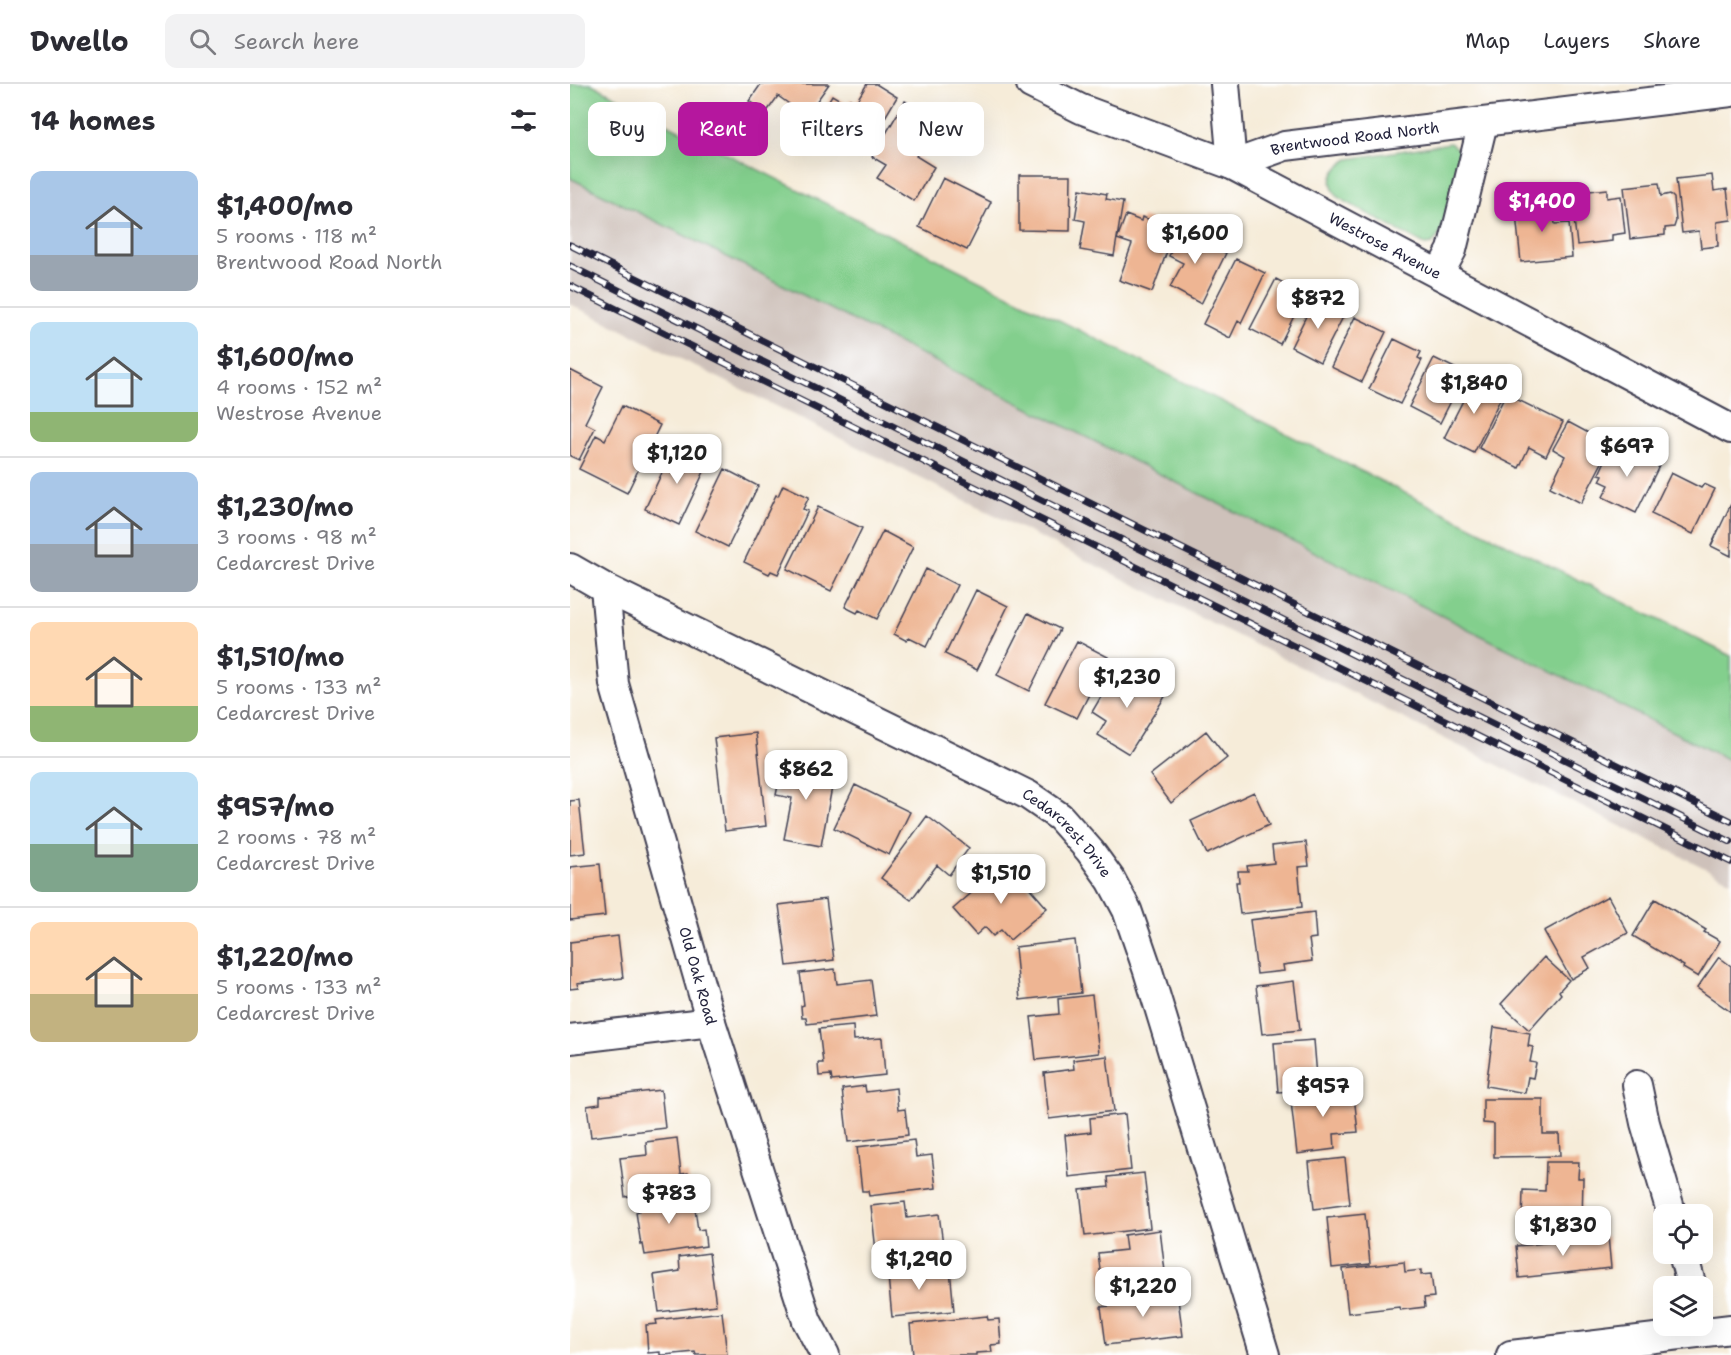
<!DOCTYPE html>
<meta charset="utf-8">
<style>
:root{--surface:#fff;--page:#f2f2f3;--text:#2b2b33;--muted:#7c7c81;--line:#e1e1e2;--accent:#b5179e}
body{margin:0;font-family:"Shantell Sans",sans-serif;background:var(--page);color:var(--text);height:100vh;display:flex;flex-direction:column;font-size:22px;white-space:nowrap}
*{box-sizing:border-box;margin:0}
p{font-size:20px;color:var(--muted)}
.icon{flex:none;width:33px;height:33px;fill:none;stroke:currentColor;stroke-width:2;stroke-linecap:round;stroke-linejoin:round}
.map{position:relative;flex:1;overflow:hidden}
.panel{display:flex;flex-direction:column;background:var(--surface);width:570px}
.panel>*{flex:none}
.top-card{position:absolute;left:18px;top:18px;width:570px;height:54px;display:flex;gap:12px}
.buttons{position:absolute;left:1083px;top:1120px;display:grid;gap:12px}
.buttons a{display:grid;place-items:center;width:60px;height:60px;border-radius:12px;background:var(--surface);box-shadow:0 6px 24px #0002;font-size:30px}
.price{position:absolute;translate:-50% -51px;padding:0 14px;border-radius:12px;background:#fff;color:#222;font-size:20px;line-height:39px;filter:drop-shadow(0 2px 3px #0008)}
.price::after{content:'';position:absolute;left:50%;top:36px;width:18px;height:14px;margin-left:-9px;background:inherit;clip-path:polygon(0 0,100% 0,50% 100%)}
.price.active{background:var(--accent);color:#fff}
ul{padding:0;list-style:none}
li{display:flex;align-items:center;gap:18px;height:150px;padding:0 30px}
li+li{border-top:2px solid var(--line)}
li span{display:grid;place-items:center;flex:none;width:168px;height:120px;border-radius:12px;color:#555}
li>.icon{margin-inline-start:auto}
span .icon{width:72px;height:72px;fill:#fffc;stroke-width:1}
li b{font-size:26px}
h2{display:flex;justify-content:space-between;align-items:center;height:72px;padding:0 30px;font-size:26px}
.chip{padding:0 21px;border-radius:12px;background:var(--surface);box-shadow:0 6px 24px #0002;font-size:21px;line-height:54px}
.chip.active{background:var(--accent);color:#fff}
header{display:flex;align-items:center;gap:36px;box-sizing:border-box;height:84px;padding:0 30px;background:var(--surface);border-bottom:2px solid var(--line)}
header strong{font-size:28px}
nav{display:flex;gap:33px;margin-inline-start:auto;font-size:21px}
.search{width:420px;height:54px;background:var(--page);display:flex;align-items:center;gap:15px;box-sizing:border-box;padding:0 21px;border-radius:12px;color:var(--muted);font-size:22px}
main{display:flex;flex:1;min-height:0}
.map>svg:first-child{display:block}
</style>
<header>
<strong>Dwello</strong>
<div class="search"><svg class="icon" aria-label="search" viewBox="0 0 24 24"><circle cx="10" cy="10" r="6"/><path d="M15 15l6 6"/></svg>Search here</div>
<nav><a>Map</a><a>Layers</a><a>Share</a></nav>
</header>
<main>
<section class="panel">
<h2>14 homes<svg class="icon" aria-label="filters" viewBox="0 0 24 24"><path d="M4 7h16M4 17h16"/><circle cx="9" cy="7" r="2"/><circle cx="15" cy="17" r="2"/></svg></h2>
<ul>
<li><span style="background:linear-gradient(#a9c7e8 70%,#9aa5b1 0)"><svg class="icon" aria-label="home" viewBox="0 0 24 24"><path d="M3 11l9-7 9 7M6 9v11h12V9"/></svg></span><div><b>$1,400/mo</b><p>5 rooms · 118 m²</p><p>Brentwood Road North</p></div></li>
<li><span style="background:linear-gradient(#bfe0f5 75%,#8fb573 0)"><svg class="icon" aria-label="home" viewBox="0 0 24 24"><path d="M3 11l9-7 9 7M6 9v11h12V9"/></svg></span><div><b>$1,600/mo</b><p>4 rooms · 152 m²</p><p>Westrose Avenue</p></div></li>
<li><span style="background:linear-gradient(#a9c7e8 60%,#9aa5b1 0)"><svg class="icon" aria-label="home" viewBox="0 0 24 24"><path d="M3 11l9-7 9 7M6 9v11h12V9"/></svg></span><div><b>$1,230/mo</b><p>3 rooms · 98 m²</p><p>Cedarcrest Drive</p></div></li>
<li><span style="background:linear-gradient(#ffd9b3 70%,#8fb573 0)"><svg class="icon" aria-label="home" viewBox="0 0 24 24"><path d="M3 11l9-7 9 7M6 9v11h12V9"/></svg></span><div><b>$1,510/mo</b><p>5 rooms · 133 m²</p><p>Cedarcrest Drive</p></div></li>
<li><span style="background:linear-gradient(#bfe0f5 60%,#7fa58c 0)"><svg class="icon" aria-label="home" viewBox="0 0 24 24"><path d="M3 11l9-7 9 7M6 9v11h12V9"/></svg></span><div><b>$957/mo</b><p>2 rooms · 78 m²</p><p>Cedarcrest Drive</p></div></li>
<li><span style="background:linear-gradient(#ffd9b3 60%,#c2b280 0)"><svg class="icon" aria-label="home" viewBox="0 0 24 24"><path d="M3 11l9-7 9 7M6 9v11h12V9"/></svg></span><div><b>$1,220/mo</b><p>5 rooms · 133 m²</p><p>Cedarcrest Drive</p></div></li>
</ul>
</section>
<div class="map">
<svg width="1161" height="1271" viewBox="0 0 1161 1271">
<rect width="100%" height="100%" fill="#fff"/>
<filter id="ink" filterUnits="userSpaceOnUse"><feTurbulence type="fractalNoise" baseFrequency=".0167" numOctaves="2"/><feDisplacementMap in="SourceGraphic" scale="12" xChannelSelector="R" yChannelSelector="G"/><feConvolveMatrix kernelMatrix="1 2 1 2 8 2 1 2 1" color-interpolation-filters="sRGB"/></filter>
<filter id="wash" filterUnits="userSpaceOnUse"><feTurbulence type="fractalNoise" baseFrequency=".008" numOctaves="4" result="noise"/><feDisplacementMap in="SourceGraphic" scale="24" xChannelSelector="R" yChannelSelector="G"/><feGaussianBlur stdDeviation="1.35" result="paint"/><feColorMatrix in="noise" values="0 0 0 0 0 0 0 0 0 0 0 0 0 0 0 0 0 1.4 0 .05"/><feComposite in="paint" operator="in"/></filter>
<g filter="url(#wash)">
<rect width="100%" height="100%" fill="#f6ecd9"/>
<path fill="#cec1ba" d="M 0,94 L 1161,677 L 1161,797 L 0,220 Z"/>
<path fill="#83cf8d" stroke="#527864" stroke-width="1.5" d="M 0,0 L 22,0 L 101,42 L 1161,572 L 1161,677 L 0,94 Z
M 880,59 L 888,65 L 892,72 L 874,145 L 862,160 L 855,161 L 769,114 C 754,98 763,85 779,75 Z"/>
<g id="blocks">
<path fill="#eeb593" d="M 191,0 L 259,0 L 236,32 L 208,12 L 196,29 L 179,17 Z
M 297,0 L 306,0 L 327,13 L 294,69 L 245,40 L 262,11 L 277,20 L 280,15 L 286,18 Z
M 335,17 L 368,36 L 346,72 L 364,83 L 344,117 L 307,94 L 316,81 L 302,73 Z
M 449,91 L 501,91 L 500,147 L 449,146 Z
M 1142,91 L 1144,107 L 1157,105 L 1161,136 L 1147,138 L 1148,162 L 1131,164 L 1129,147 L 1112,149 L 1106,95 Z
M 373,94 L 421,118 L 397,166 L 349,143 Z
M 1089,99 L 1091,112 L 1100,110 L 1104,114 L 1106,137 L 1104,143 L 1095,144 L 1095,151 L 1060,155 L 1054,103 Z
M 510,105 L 537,110 L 536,115 L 553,118 L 544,172 L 510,166 L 515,137 L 505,135 Z
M 1037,105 L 1037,114 L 1051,112 L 1055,149 L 1042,151 L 1042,157 L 1007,161 L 1001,109 Z
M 982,118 L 985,140 L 999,139 L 1002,173 L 951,178 L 945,121 Z
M 556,131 L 571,137 L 572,133 L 601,143 L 599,150 L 603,151 L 582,208 L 549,196 L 562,160 L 547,155 Z
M 613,143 L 647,161 L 646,164 L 656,169 L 631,220 L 600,203 L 613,179 L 599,172 Z
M 666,175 L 695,189 L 671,239 L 668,237 L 660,254 L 633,240 Z
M 706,195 L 732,209 L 729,214 L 732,216 L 710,260 L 680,245 Z
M 745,214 L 775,229 L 750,278 L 721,263 Z
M 785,233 L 816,248 L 792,298 L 761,283 Z
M 824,255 L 851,268 L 848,274 L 852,276 L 830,320 L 799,305 Z
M 864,274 L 895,289 L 870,339 L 839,323 Z
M 0,286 L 33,303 L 15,339 L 25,344 L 9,376 L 0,372 Z
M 905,293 L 934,307 L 904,369 L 874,354 Z
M 936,310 L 993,338 L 976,372 L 959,363 L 949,384 L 909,364 Z
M 52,322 L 90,341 L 57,409 L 9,385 L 26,351 L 35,356 Z
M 998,338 L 1024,352 L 1027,347 L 1035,351 L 1032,356 L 1041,361 L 1011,419 L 980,403 L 995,372 L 983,365 Z
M 1043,360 L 1089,382 L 1066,429 L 1033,413 L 1039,401 L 1030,397 L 1033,391 L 1029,390 Z
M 105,361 L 139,377 L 109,441 L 75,425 Z
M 155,385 L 188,402 L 158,463 L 125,447 Z
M 1101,389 L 1131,404 L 1134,400 L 1145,405 L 1123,450 L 1081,430 Z
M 213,401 L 239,413 L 233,425 L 238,427 L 208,490 L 201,487 L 199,490 L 174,478 L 206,411 L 208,412 Z
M 1161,420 L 1161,472 L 1141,462 Z
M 248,423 L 292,444 L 261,507 L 217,485 Z
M 313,447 L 343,463 L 307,535 L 289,526 L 287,529 L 275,523 Z
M 356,485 L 387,501 L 357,562 L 339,553 L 337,557 L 324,550 Z
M 406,506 L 438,522 L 407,586 L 375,570 Z
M 458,529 L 490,545 L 459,607 L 427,591 Z
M 507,557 L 538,573 L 507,634 L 475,619 Z
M 549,582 L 596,611 L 559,670 L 528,651 L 536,637 L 522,628 Z
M 636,647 L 657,674 L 601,719 L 580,691 Z
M 186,649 L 196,742 L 155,747 L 144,654 Z
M 213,677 L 265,687 L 251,762 L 214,755 L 222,714 L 206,711 Z
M 285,701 L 340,728 L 319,771 L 264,744 Z
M 684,708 L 699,741 L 637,770 L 621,737 Z
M 9,716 L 15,769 L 0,771 L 0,717 Z
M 357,732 L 399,764 L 379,791 L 367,781 L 341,816 L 311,794 Z
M 736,758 L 739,782 L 728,783 L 732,823 L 670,830 L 666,798 L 669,798 L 668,787 L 678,787 L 677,782 L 704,779 L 702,762 Z
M 437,778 L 477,824 L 440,856 L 431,846 L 423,852 L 415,843 L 406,851 L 383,825 Z
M 30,780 L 35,832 L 0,836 L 0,783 Z
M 1038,812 L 1058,849 L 1014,873 L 1020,884 L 1001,895 L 974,847 Z
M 256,815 L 264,876 L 217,882 L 209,821 Z
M 1085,815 L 1136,846 L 1134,848 L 1150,857 L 1128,893 L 1113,884 L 1114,882 L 1063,852 Z
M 744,828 L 746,854 L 739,855 L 742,877 L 713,881 L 714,887 L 687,890 L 680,836 Z
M 48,852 L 53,894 L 7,899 L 8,904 L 0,905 L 0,858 Z
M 505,856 L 511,909 L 450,916 L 445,863 Z
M 974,873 L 999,896 L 989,907 L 991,910 L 959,946 L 931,920 Z
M 1149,873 L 1161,882 L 1161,928 L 1127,904 Z
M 265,885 L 267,900 L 301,896 L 306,932 L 237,940 L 236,934 L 232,934 L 231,922 L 234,921 L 230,889 Z
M 724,897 L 730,946 L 692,950 L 686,902 Z
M 522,911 L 529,969 L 466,976 L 461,933 L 489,930 L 488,915 Z
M 283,942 L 284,956 L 312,954 L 315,991 L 262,997 L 261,991 L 249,992 L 248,979 L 253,979 L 249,945 Z
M 924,943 L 960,949 L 958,962 L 963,963 L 960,978 L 966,979 L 963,994 L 958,993 L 955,1009 L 916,1002 Z
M 744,956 L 748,1005 L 708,1008 L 704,959 Z
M 537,972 L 544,1027 L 479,1035 L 474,989 L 504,985 L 503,976 Z
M 295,1002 L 296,1008 L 326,1004 L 328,1026 L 335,1025 L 338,1051 L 278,1058 L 272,1005 Z
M 783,1002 L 788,1048 L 764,1050 L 765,1065 L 727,1070 L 720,1009 Z
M 91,1006 L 95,1044 L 21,1053 L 17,1022 L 30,1020 L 30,1013 Z
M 913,1015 L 973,1015 L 973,1050 L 989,1050 L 990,1072 L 924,1073 L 924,1040 L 913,1039 Z
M 555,1030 L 561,1086 L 499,1093 L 495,1051 L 521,1048 L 520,1034 Z
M 107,1054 L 111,1090 L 118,1089 L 120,1103 L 55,1113 L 50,1074 L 77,1071 L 76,1058 Z
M 344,1056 L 346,1073 L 362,1071 L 366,1104 L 299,1112 L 298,1107 L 292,1107 L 287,1063 Z
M 775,1074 L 780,1120 L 744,1125 L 739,1078 Z
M 976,1078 L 1009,1078 L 1008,1094 L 1013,1094 L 1012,1140 L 952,1139 L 953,1106 L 975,1107 Z
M 574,1089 L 580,1144 L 515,1152 L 510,1106 L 539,1103 L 538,1093 Z
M 123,1111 L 128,1146 L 134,1145 L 136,1162 L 75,1171 L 73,1160 L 71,1161 L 66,1128 L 69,1127 L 68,1118 Z
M 335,1118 L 337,1134 L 369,1130 L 374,1168 L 307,1176 L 301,1122 Z
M 795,1130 L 800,1180 L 762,1184 L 757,1134 Z
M 590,1146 L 597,1204 L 533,1211 L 528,1169 L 556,1166 L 554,1151 Z
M 1038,1152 L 1041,1184 L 949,1194 L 946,1162 Z
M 139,1169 L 146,1221 L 89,1228 L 84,1191 L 110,1187 L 109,1173 Z
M 834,1178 L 835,1188 L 851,1186 L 851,1191 L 861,1190 L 864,1213 L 854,1214 L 855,1223 L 830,1226 L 829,1223 L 778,1229 L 773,1185 Z
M 350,1179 L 351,1188 L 380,1185 L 384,1227 L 322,1233 L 317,1182 Z
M 591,1206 L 591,1210 L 607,1208 L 613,1252 L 536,1261 L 531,1223 L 546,1221 L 545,1215 L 577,1211 L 576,1207 Z
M 152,1228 L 157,1271 L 126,1271 L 125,1268 L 94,1271 L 90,1271 L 90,1268 L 78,1269 L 76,1241 L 87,1240 L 86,1236 Z
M 417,1232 L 418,1236 L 429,1235 L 431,1260 L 421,1261 L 422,1268 L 406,1269 L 406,1271 L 343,1271 L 340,1240 Z"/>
</g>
</g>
<g filter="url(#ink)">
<use href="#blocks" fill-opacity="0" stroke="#424053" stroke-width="1.5"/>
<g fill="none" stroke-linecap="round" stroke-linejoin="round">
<defs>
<g id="minor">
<path id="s1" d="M 461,0 L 511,25 L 662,81 L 1161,345"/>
<path id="s2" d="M 655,0 L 662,81 L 715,62 L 1161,8"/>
<path d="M 869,190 L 882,166 L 913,39"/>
<path id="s3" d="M 0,484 L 35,504 L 458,711 L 490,733 L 520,767 L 541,796 L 557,826 L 578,887 L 695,1271"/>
<path id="s4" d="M 35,504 L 44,600 L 141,938 L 237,1237 L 255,1271"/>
<path d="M 0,955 L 141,938"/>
<path d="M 1067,1001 L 1075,1039 L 1102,1131"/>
<path d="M 1113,1170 L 1122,1203"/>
<path d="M 941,1271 L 1161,1245"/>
</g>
</defs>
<use href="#minor" stroke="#424053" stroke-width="32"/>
<use href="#minor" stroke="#fff" stroke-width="28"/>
<defs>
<path id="rail" d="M 0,161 L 1161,737
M 0,182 L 1161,758
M 0,202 L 1161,778"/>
</defs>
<use href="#rail" stroke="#22223b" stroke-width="7"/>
<use href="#rail" stroke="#fff" stroke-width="4.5" stroke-dasharray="14" stroke-linecap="butt"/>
</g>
</g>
<g text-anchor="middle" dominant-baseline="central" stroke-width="4.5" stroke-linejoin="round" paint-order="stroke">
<g font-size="15" fill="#22223b" stroke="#fff">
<text stroke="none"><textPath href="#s2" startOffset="208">Brentwood Road North</textPath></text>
<text stroke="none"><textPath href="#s1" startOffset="390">Westrose Avenue</textPath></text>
<text stroke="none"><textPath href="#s3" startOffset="566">Cedarcrest Drive</textPath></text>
<text stroke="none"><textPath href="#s4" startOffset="400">Old Oak Road</textPath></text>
</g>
</g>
</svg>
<div class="buttons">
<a><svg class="icon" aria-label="locate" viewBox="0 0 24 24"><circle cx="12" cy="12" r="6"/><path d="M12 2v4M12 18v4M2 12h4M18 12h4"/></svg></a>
<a><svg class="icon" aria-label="layers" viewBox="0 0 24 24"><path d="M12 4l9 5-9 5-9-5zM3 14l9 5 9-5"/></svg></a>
</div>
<b class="price active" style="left:972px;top:149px">$1,400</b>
<b class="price" style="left:625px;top:181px">$1,600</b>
<b class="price" style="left:748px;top:246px">$872</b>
<b class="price" style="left:904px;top:331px">$1,840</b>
<b class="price" style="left:1057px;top:394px">$697</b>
<b class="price" style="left:107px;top:401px">$1,120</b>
<b class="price" style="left:557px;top:625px">$1,230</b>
<b class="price" style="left:236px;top:717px">$862</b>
<b class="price" style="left:431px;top:821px">$1,510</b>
<b class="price" style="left:753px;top:1034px">$957</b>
<b class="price" style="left:99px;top:1141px">$783</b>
<b class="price" style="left:993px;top:1173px">$1,830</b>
<b class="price" style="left:349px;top:1207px">$1,290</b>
<b class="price" style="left:573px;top:1234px">$1,220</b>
<div class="top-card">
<a class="chip">Buy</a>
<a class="chip active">Rent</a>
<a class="chip">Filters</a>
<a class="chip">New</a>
</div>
</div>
</main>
